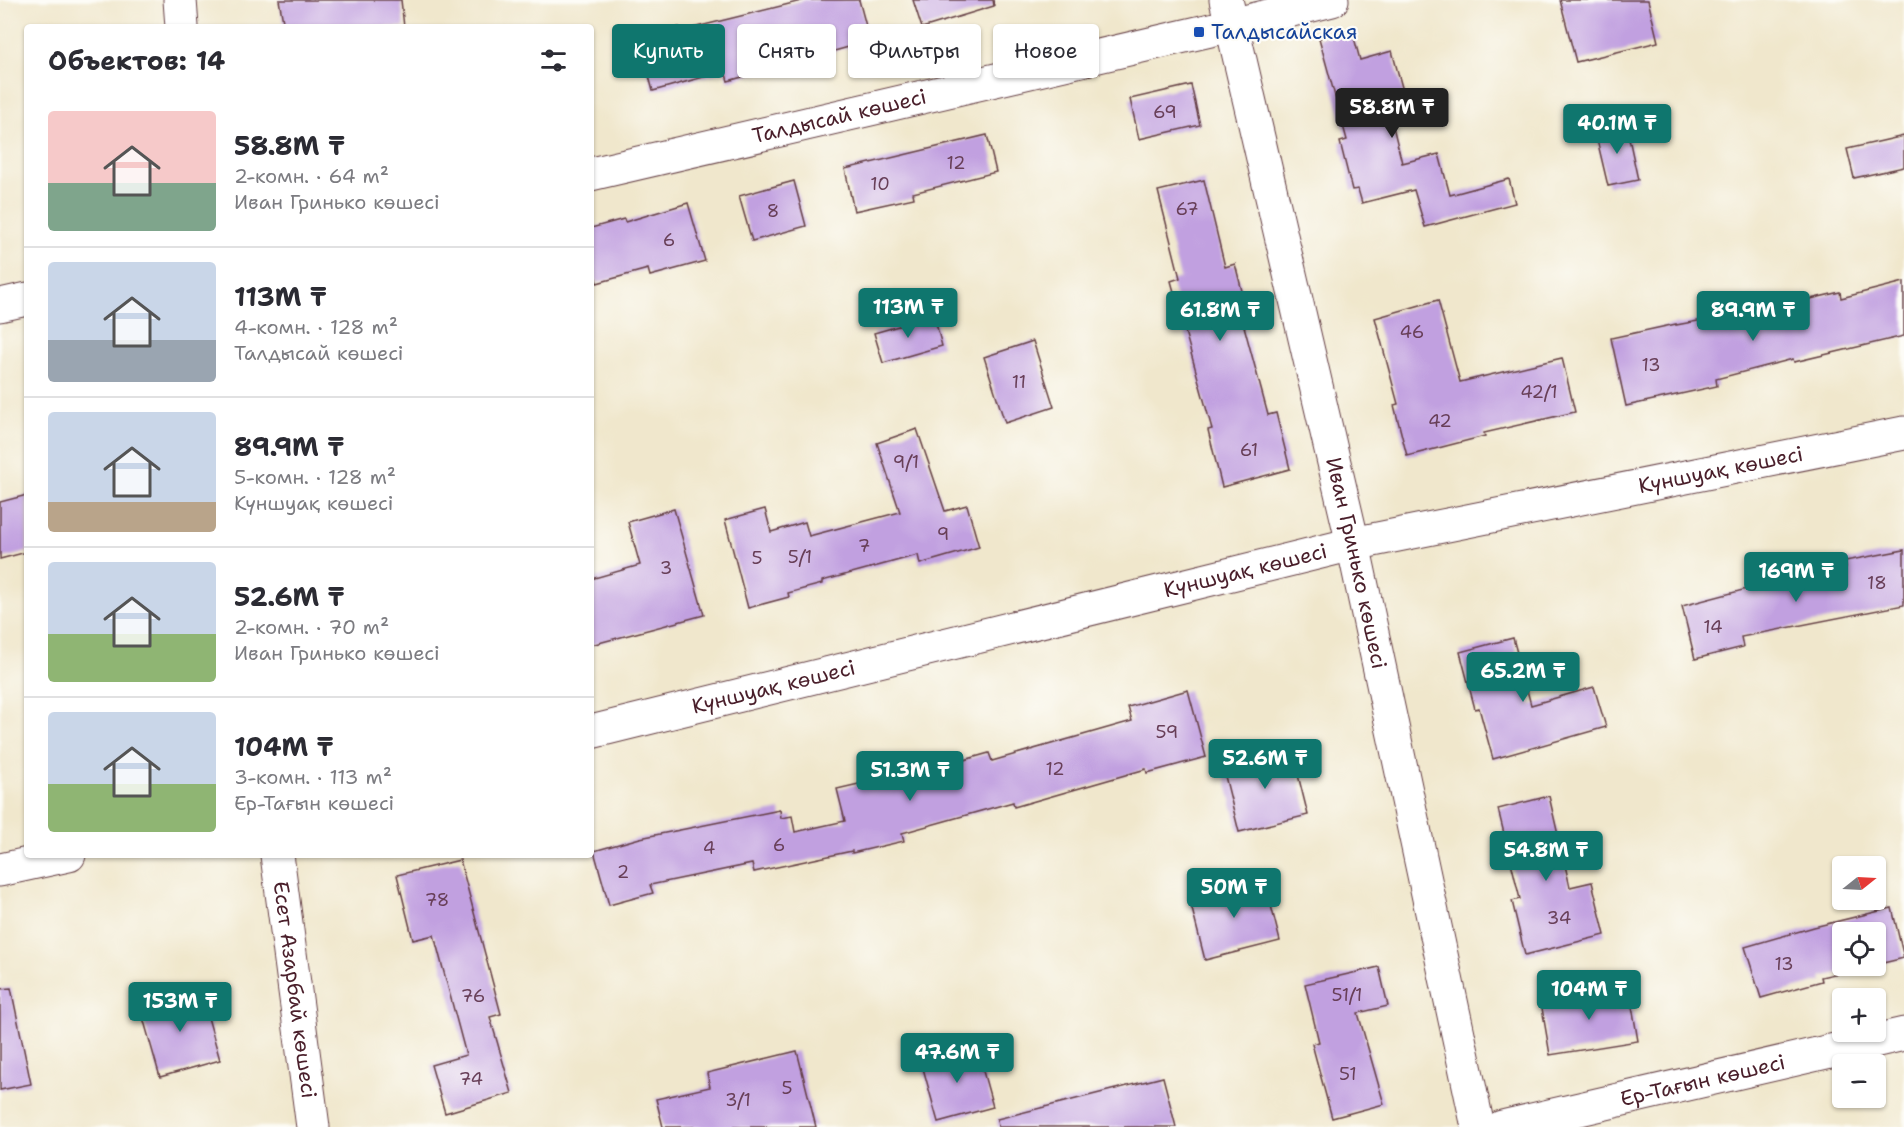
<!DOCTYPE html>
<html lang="ru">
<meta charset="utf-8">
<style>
:root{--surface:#fff;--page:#f7f7f7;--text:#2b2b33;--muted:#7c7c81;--line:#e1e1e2;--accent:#0f766e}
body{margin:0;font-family:"Shantell Sans",sans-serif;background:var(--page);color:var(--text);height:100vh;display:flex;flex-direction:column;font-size:22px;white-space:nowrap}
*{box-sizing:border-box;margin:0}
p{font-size:20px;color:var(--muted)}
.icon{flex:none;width:33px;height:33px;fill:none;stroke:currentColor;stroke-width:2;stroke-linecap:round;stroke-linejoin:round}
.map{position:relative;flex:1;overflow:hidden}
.sheet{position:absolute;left:24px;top:24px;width:570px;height:834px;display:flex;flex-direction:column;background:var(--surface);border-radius:6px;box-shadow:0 2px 4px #0004}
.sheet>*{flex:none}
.hud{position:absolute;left:612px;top:24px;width:570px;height:54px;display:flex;gap:12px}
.needle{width:39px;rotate:72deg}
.controls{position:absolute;left:1832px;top:856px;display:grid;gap:12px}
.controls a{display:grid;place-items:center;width:54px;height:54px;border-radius:6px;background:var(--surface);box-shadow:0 2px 4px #0004;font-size:30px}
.price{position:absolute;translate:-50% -51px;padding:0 14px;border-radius:6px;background:var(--accent);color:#fff;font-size:20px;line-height:39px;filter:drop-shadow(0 2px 3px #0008)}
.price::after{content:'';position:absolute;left:50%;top:36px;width:18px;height:14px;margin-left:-9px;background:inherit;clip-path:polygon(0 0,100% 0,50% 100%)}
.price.active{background:#222;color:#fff}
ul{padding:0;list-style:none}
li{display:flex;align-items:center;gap:18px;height:150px;padding:0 24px}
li+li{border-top:2px solid var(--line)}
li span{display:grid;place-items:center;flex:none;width:168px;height:120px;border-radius:6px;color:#555}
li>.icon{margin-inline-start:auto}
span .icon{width:72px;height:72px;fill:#fffc;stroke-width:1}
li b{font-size:26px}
h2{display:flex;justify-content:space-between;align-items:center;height:72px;padding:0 24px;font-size:26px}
.chip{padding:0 21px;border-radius:6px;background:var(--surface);box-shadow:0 2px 4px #0004;font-size:21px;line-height:54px}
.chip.active{background:var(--accent);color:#fff}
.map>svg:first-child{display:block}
</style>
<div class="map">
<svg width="1904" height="1127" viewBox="0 0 1904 1127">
<rect width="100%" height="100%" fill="#fdfcf7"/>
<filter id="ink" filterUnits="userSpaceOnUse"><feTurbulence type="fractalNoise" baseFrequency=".0167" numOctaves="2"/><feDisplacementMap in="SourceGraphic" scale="12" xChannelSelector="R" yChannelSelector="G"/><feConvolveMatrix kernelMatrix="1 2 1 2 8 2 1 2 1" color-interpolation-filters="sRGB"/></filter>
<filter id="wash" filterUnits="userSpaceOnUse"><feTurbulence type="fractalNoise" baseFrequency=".008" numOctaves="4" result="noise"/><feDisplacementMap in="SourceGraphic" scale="24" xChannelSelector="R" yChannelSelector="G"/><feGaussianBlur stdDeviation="1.35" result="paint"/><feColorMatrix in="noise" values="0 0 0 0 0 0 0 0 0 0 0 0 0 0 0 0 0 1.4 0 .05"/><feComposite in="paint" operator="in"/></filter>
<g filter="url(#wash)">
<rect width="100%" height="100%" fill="#f0e7cc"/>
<g id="blocks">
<path fill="#c1a0e0" d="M 279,0 L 401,0 L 404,27 L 284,27 Z
M 805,0 L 859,0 L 870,41 L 728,81 L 725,71 L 653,91 L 639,39 L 679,27 L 680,31 Z
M 913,0 L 993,0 L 994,6 L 922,28 Z
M 1560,0 L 1648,0 L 1658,42 L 1576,62 Z
M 1352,30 L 1360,60 L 1392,51 L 1406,102 L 1388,106 L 1402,163 L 1439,154 L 1450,195 L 1509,179 L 1515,203 L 1425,227 L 1414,190 L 1362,203 L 1358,189 L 1352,190 L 1340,142 L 1347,140 L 1319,38 Z
M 1191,85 L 1200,125 L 1139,139 L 1130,99 Z
M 1626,124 L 1638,180 L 1608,186 L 1595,131 Z
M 987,135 L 996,172 L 913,193 L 914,198 L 854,211 L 845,169 Z
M 1904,136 L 1904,167 L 1854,178 L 1847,149 Z
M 1204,180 L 1225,267 L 1235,264 L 1248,314 L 1241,315 L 1268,415 L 1276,413 L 1290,469 L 1222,487 L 1208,430 L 1212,429 L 1171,281 L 1180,278 L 1158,191 Z
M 794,181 L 806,226 L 752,241 L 739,196 Z
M 688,203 L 705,261 L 650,276 L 648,269 L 597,283 L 591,260 L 591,228 L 624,219 L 625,222 Z
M 1904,282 L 1904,336 L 1794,362 L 1793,359 L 1716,379 L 1717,386 L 1626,406 L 1611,338 L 1676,324 L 1676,325 L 1703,320 L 1704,323 L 1759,308 L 1760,311 L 1840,292 L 1841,298 Z
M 1438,300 L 1460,382 L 1562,358 L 1575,412 L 1484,433 L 1485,436 L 1407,456 L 1394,405 L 1398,404 L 1375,318 Z
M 934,316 L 942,346 L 883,363 L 874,333 Z
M 1033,341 L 1054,407 L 1005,423 L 984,357 Z
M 917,429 L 945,511 L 967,505 L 979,547 L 920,564 L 918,555 L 822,581 L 822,584 L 788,593 L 789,597 L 748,608 L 725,520 L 765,509 L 771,532 L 805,522 L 809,536 L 900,512 L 877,443 Z
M 27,495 L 27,552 L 0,559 L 0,502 Z
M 674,509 L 704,615 L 591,645 L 591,579 L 640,565 L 628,522 Z
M 1904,550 L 1904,605 L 1741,637 L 1743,647 L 1695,659 L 1682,606 L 1762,585 L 1762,583 L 1846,567 L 1845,561 Z
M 1513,638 L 1531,705 L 1594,687 L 1606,727 L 1493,759 L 1479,708 L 1475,709 L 1460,652 Z
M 1188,690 L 1206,757 L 1147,773 L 1146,769 L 1014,807 L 1013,802 L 902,833 L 904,841 L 852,853 L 852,851 L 754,872 L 752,864 L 650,885 L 653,893 L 609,905 L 594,851 L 640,838 L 780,810 L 781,818 L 792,816 L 795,832 L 845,821 L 837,789 L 889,777 L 890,781 L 989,753 L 992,761 L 1132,721 L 1128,707 Z
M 1291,747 L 1308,815 L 1239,832 L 1222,764 Z
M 1549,796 L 1570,887 L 1592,882 L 1605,935 L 1525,955 L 1512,901 L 1520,899 L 1498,809 Z
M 460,860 L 501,1014 L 490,1017 L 512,1093 L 445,1113 L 431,1065 L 466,1055 L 434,935 L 413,940 L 397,875 Z
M 1264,878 L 1280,941 L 1205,960 L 1189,897 Z
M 1892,908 L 1904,958 L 1875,965 L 1875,933 L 1842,933 L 1842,966 L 1869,966 L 1821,977 L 1822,981 L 1761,998 L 1745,947 L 1814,927 Z
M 1379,967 L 1388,1006 L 1358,1013 L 1384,1104 L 1332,1118 L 1312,1044 L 1319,1042 L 1305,984 Z
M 11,988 L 31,1084 L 0,1090 L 0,989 Z
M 1629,988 L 1638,1041 L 1550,1055 L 1541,1002 Z
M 200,989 L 220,1060 L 160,1077 L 140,1007 Z
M 976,1046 L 993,1107 L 938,1122 L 921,1061 Z
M 797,1051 L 816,1127 L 663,1127 L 656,1099 L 710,1087 L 707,1073 Z
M 1163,1077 L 1176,1127 L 998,1127 L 997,1119 Z"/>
</g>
</g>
<g filter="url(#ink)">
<use href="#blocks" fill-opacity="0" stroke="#633d43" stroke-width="1.5"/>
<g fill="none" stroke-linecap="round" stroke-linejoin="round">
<defs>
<g id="minor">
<path id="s1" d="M 591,174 L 1232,25 L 1332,0"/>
<path d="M 0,305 L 27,299"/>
<path id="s2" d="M 591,732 L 1353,544 L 1904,433"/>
<path d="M 0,870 L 69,855"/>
<path id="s3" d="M 1502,1127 L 1904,1034"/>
</g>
<g id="tertiary">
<path d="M 180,0 L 182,27"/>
<path id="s4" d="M 1226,0 L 1353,544 L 1478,1127"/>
<path id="s5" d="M 277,855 L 313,1127"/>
</g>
</defs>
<use href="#minor" stroke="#633d43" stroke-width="35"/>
<use href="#tertiary" stroke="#633d43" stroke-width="35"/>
<use href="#minor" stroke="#fff" stroke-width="33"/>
<use href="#tertiary" stroke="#fff" stroke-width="33"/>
</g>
</g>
<rect fill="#1a4fb4" stroke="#fdfcf7" stroke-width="2" x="1193" y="26" width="12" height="12" rx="3"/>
<g text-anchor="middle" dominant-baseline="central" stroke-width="4.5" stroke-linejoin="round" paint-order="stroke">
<g font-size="18" fill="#683f58">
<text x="1165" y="112">69</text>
<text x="956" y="163">12</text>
<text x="880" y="184">10</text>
<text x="1187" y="209">67</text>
<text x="773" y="211">8</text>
<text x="669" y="240">6</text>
<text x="1412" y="332">46</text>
<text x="1651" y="365">13</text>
<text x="1019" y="382">11</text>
<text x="1539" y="392">42/1</text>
<text x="1440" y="421">42</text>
<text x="1249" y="450">61</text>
<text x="906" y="462">9/1</text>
<text x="943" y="534">9</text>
<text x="864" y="546">7</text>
<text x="800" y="557">5/1</text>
<text x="757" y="558">5</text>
<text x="666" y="568">3</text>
<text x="1877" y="583">18</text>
<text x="1713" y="627">14</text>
<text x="1167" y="732">59</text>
<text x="1055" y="769">12</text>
<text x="779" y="845">6</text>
<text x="709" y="848">4</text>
<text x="623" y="872">2</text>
<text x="437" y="900">78</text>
<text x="1559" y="918">34</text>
<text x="1784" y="964">13</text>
<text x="1347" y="995">51/1</text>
<text x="473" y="996">76</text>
<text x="1348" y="1074">51</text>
<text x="471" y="1079">74</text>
<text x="787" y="1088">5</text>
<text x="738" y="1100">3/1</text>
</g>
<g font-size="21" fill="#164399" stroke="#fdfcf7" text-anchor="start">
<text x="1211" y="32">Талдысайская</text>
</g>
<g font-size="21" fill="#4a1f2b" stroke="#fdfcf7">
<text stroke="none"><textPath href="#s1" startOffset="255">Талдысай көшесі</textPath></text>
<text stroke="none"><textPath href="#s2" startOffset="1160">Күншуақ көшесі</textPath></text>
<text stroke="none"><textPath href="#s4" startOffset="578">Иван Гринько көшесі</textPath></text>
<text stroke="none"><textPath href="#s2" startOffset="674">Күншуақ көшесі</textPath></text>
<text stroke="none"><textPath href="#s2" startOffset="188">Күншуақ көшесі</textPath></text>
<text stroke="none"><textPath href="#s5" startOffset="136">Есет Азарбай көшесі</textPath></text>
<text stroke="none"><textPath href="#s3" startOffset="206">Ер-Тағын көшесі</textPath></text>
</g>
</g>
</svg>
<div class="controls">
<a><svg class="needle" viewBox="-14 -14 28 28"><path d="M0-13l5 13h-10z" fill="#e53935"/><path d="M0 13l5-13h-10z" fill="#7c7c81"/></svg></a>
<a><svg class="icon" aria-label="locate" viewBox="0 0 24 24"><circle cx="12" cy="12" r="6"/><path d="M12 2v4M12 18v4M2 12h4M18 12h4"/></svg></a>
<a>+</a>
<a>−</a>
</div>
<b class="price active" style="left:1392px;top:139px">58.8M ₸</b>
<b class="price" style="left:1617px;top:155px">40.1M ₸</b>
<b class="price" style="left:908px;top:339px">113M ₸</b>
<b class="price" style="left:1220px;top:342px">61.8M ₸</b>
<b class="price" style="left:1753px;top:342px">89.9M ₸</b>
<b class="price" style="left:1796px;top:603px">169M ₸</b>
<b class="price" style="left:1523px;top:703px">65.2M ₸</b>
<b class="price" style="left:1265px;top:790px">52.6M ₸</b>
<b class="price" style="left:910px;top:802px">51.3M ₸</b>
<b class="price" style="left:1546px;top:882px">54.8M ₸</b>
<b class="price" style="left:1234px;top:919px">50M ₸</b>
<b class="price" style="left:1589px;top:1021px">104M ₸</b>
<b class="price" style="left:180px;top:1033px">153M ₸</b>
<b class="price" style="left:957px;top:1084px">47.6M ₸</b>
<div class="hud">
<a class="chip active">Купить</a>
<a class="chip">Снять</a>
<a class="chip">Фильтры</a>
<a class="chip">Новое</a>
</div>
<section class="sheet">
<h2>Объектов: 14<svg class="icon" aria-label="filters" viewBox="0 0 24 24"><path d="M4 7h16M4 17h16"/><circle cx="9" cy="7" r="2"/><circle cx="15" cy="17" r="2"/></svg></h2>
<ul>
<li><span style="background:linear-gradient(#f6c9c9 60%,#7fa58c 0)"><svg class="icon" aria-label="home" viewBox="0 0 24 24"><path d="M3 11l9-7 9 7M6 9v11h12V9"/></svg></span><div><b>58.8M ₸</b><p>2-комн. · 64 m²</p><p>Иван Гринько көшесі</p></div></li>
<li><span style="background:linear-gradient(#c9d6e8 65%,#9aa5b1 0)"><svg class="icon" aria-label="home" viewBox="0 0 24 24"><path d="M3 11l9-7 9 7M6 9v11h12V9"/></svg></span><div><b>113M ₸</b><p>4-комн. · 128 m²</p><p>Талдысай көшесі</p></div></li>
<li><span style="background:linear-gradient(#c9d6e8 75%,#b9a48a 0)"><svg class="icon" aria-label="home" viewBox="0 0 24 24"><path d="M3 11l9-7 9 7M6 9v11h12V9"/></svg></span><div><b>89.9M ₸</b><p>5-комн. · 128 m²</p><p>Күншуақ көшесі</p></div></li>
<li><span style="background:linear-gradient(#c9d6e8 60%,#8fb573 0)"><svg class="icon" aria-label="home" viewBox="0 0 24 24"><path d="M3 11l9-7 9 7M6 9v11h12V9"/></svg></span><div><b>52.6M ₸</b><p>2-комн. · 70 m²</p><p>Иван Гринько көшесі</p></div></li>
<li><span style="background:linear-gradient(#c9d6e8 60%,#8fb573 0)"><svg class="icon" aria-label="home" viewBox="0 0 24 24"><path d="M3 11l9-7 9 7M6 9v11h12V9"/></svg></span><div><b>104M ₸</b><p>3-комн. · 113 m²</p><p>Ер-Тағын көшесі</p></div></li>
</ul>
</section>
</div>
